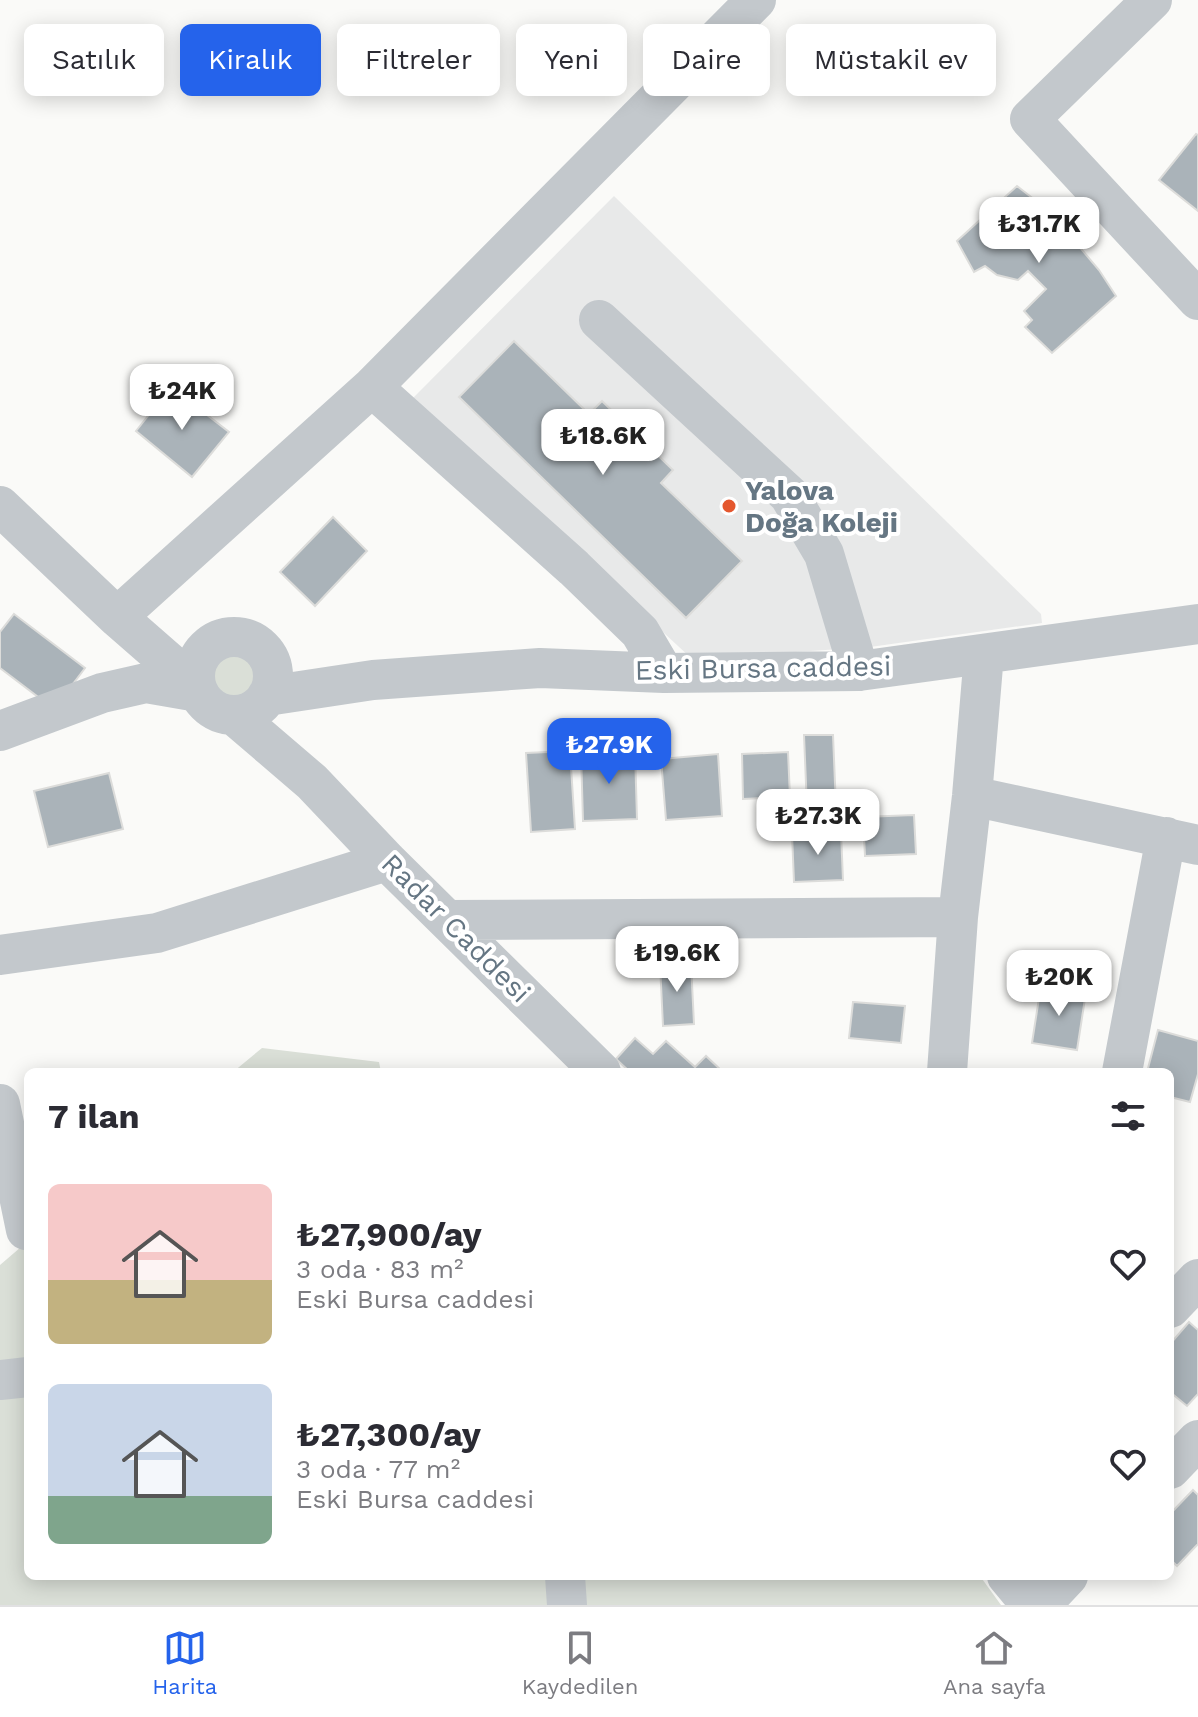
<!DOCTYPE html>
<html lang="tr">
<meta charset="utf-8">
<style>
:root{--surface:#fff;--page:#f2f2f3;--text:#2b2b33;--muted:#7c7c81;--line:#e1e1e2;--accent:#2563eb}
body{margin:0;font-family:"Work Sans",sans-serif;background:var(--page);color:var(--text);height:100vh;display:flex;flex-direction:column;font-size:30px;white-space:nowrap}
*{box-sizing:border-box;margin:0}
p{font-size:26px;color:var(--muted)}
.icon{flex:none;width:44px;height:44px;fill:none;stroke:currentColor;stroke-width:2;stroke-linecap:round;stroke-linejoin:round}
.map{position:relative;flex:1;overflow:hidden}
.drawer{position:absolute;left:24px;top:1068px;width:1150px;height:512px;display:flex;flex-direction:column;background:var(--surface);border-radius:12px;box-shadow:0 4px 20px #0003}
.drawer>*{flex:none}
.guide{position:absolute;left:24px;top:24px;width:1150px;height:72px;display:flex;gap:16px}
.price{position:absolute;translate:-50% -68px;padding:0 18px;border-radius:16px;background:#fff;color:#222;font-size:26px;line-height:52px;filter:drop-shadow(0 2px 4px #0008)}
.price::after{content:'';position:absolute;left:50%;top:48px;width:24px;height:18px;margin-left:-12px;background:inherit;clip-path:polygon(0 0,100% 0,50% 100%)}
.price.active{background:var(--accent);color:#fff}
ul{padding:0;list-style:none}
li{display:flex;align-items:center;gap:24px;height:200px;padding:0 24px}
li span{display:grid;place-items:center;flex:none;width:224px;height:160px;border-radius:12px;color:#555}
li>.icon{margin-inline-start:auto}
span .icon{width:96px;height:96px;fill:#fffc;stroke-width:1}
li b{font-size:34px}
h2{display:flex;justify-content:space-between;align-items:center;height:96px;padding:0 24px;font-size:34px}
.tag{padding:0 28px;border-radius:12px;background:var(--surface);box-shadow:0 4px 20px #0003;font-size:28px;line-height:72px}
.tag.active{background:var(--accent);color:#fff}
.tab-bar{display:flex;justify-content:space-around;align-items:center;height:112px;border-top:2px solid var(--line);background:var(--surface);font-size:22px;color:var(--muted)}
.tab-bar a{display:grid;justify-items:center;gap:4px}
.tab-bar .active{color:var(--accent)}
.map>svg:first-child{display:block}
</style>
<div class="map">
<svg width="1198" height="1605" viewBox="0 0 1198 1605">
<rect width="100%" height="100%" fill="#fafaf8"/>
<path fill="#e8e9e9" d="M 614,196 L 1041,614 L 1042,623 L 870,647 L 692,659 L 412,399 Z"/>
<path fill="#dadfd7" d="M208 676a25 25 0 1 1 50 0a25 25 0 1 1-50 0Z
M 262,1048 L 379,1062 L 381,1072 L 233,1072 Z
M 28,1241 L 28,1576 L 980,1576 L 1001,1605 L 0,1605 L 0,1265 Z"/>
<path fill="#aab3b9" stroke="#dcdcda" stroke-width="2" d="M 1196,134 L 1198,135 L 1198,211 L 1159,180 Z
M 1017,186 L 1049,211 L 1099,270 L 1116,296 L 1052,353 L 1025,327 L 1032,320 L 1024,311 L 1046,289 L 1028,271 L 1018,280 L 997,275 L 985,266 L 974,272 L 957,241 Z
M 514,341 L 589,414 L 602,401 L 673,470 L 661,483 L 742,561 L 686,618 L 459,397 Z
M 171,387 L 229,432 L 192,477 L 136,431 Z
M 333,517 L 367,551 L 315,606 L 280,572 Z
M 14,614 L 85,668 L 54,709 L 0,668 L 0,632 Z
M 804,735 L 833,735 L 836,807 L 807,808 Z
M 570,751 L 575,829 L 531,832 L 526,753 Z
M 635,751 L 637,819 L 583,821 L 581,753 Z
M 788,752 L 790,797 L 743,799 L 742,754 Z
M 718,754 L 722,816 L 666,820 L 661,759 Z
M 109,773 L 123,829 L 48,847 L 34,791 Z
M 914,815 L 916,854 L 865,856 L 863,817 Z
M 841,832 L 843,880 L 794,882 L 792,834 Z
M 691,963 L 694,1024 L 663,1026 L 660,964 Z
M 1041,985 L 1086,992 L 1077,1050 L 1032,1043 Z
M 853,1002 L 905,1006 L 901,1043 L 849,1038 Z
M 1158,1030 L 1198,1041 L 1198,1074 L 1190,1102 L 1170,1097 L 1170,1072 L 1147,1072 Z
M 635,1038 L 653,1054 L 666,1041 L 695,1067 L 706,1056 L 723,1072 L 630,1072 L 616,1059 Z
M 1189,1322 L 1198,1330 L 1198,1394 L 1187,1406 L 1170,1392 L 1170,1344 Z
M 1193,1490 L 1198,1495 L 1198,1544 L 1177,1566 L 1170,1559 L 1170,1514 Z"/>
<g fill="none" stroke-linecap="round" stroke-linejoin="round">
<path stroke="#c3c8cc" stroke-width="40" d="M 1152,0 L 1030,119 L 1198,300
M 599,320 L 789,495 L 824,554 L 859,671
M 372,387 L 574,568 L 640,632 L 664,673
M 0,506 L 117,617 L 196,686
M 117,617 L 372,387 L 756,0
M195 676a39 39 0 1 1 78 0a39 39 0 1 1-78 0Z
M 267,696 L 373,680 L 540,668 L 664,673 L 859,671 L 1198,624
M 235,716 L 312,782 L 387,861 L 601,1072
M 0,731 L 102,693 L 146,683 L 198,692
M 972,796 L 1198,845
M 447,920 L 958,917
M 0,955 L 157,933 L 387,861
M 947,1072 L 958,917 L 972,796 L 984,654
M 1122,1072 L 1166,837
M 0,1104 L 26,1230
M 1170,1308 L 1198,1279
M 0,1380 L 28,1377
M 1170,1469 L 1198,1440
M 565,1576 L 567,1605
M 1007,1576 L 1031,1605
M 1041,1605 L 1068,1576"/>
</g>
<circle fill="#e4572e" stroke="#fff" stroke-width="3" cx="729" cy="506" r="8"/>
<g text-anchor="middle" dominant-baseline="central" stroke-width="8" stroke-linejoin="round" paint-order="stroke">
<g font-size="28" font-weight="bold" fill="#657683" stroke="#fff" text-anchor="start">
<text x="745" y="490">Yalova<tspan x="745" dy="32">Doğa Koleji</tspan></text>
</g>
<g font-size="28" fill="#657683" stroke="#fff">
<text transform="translate(763 668) rotate(-1)">Eski Bursa caddesi</text>
<text transform="translate(456 928) rotate(45)">Radar Caddesi</text>
</g>
</g>
</svg>
<b class="price" style="left:1039px;top:265px">₺31.7K</b>
<b class="price" style="left:182px;top:432px">₺24K</b>
<b class="price" style="left:603px;top:477px">₺18.6K</b>
<b class="price active" style="left:609px;top:786px">₺27.9K</b>
<b class="price" style="left:818px;top:857px">₺27.3K</b>
<b class="price" style="left:677px;top:994px">₺19.6K</b>
<b class="price" style="left:1059px;top:1018px">₺20K</b>
<div class="guide">
<a class="tag">Satılık</a>
<a class="tag active">Kiralık</a>
<a class="tag">Filtreler</a>
<a class="tag">Yeni</a>
<a class="tag">Daire</a>
<a class="tag">Müstakil ev</a>
</div>
<section class="drawer">
<h2>7 ilan<svg class="icon" aria-label="filters" viewBox="0 0 24 24"><path d="M4 7h16M4 17h16"/><circle cx="9" cy="7" r="2"/><circle cx="15" cy="17" r="2"/></svg></h2>
<ul>
<li><span style="background:linear-gradient(#f6c9c9 60%,#c2b280 0)"><svg class="icon" aria-label="home" viewBox="0 0 24 24"><path d="M3 11l9-7 9 7M6 9v11h12V9"/></svg></span><div><b>₺27,900/ay</b><p>3 oda · 83 m²</p><p>Eski Bursa caddesi</p></div><svg class="icon" aria-label="heart" viewBox="0 0 24 24"><path d="M12 20l-8-8c-3-5 5-10 8-4 3-6 11-1 8 4z"/></svg></li>
<li><span style="background:linear-gradient(#c9d6e8 70%,#7fa58c 0)"><svg class="icon" aria-label="home" viewBox="0 0 24 24"><path d="M3 11l9-7 9 7M6 9v11h12V9"/></svg></span><div><b>₺27,300/ay</b><p>3 oda · 77 m²</p><p>Eski Bursa caddesi</p></div><svg class="icon" aria-label="heart" viewBox="0 0 24 24"><path d="M12 20l-8-8c-3-5 5-10 8-4 3-6 11-1 8 4z"/></svg></li>
</ul>
</section>
</div>
<nav class="tab-bar">
<a class="active"><svg class="icon" aria-label="map" viewBox="0 0 24 24"><path d="M3 6l6-2 6 2 6-2v14l-6 2-6-2-6 2zM9 4v14M15 6v14"/></svg>Harita</a>
<a><svg class="icon" aria-label="saved" viewBox="0 0 24 24"><path d="M7 4h10v16l-5-4-5 4z"/></svg>Kaydedilen</a>
<a><svg class="icon" aria-label="home" viewBox="0 0 24 24"><path d="M3 11l9-7 9 7M6 9v11h12V9"/></svg>Ana sayfa</a>
</nav>
